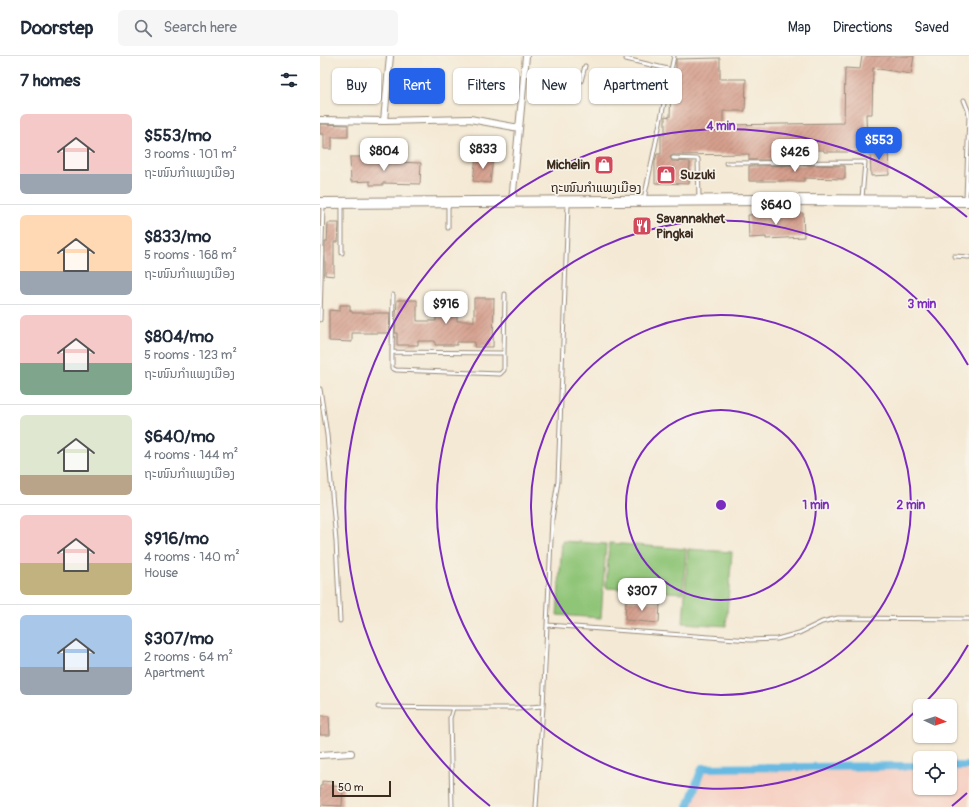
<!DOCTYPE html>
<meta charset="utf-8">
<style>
:root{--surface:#fff;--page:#f6f6f7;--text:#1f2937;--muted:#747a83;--line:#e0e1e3;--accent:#2563eb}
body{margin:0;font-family:Pangolin,"Noto Sans Lao",sans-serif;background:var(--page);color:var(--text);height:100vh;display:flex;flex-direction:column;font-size:15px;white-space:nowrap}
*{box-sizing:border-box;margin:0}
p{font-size:13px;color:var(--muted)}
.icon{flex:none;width:22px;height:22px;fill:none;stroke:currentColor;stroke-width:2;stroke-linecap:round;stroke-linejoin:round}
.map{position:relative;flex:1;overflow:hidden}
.sheet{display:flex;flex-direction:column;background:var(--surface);width:320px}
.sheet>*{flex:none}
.banner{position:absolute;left:12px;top:12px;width:380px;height:36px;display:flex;gap:8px}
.needle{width:26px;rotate:94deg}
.buttons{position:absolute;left:593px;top:643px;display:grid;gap:8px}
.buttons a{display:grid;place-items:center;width:44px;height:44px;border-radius:6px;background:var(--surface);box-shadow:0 1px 3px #0004;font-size:20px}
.scale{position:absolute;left:12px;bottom:10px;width:59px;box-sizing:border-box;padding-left:4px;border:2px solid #3b2a1e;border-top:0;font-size:11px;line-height:14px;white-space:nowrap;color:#3b2a1e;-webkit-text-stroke:3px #f7f3e8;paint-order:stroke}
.price{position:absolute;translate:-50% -34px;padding:0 9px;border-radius:8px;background:#fff;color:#222;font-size:13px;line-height:26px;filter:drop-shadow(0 1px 2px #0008)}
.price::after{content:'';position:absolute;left:50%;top:24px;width:12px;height:9px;margin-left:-6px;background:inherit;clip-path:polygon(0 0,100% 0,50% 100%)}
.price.selected{background:var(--accent);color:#fff}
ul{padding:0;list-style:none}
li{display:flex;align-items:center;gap:12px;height:100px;padding:0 20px}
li+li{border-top:1px solid var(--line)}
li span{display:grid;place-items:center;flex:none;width:112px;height:80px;border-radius:6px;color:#555}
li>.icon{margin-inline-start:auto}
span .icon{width:48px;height:48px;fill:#fffc;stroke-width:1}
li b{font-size:17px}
h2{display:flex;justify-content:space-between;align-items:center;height:48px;padding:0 20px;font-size:17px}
.pill{padding:0 14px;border-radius:6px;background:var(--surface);box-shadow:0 1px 3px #0004;font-size:14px;line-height:36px}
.pill.selected{background:var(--accent);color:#fff}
header{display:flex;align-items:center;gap:24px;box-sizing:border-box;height:56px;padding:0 20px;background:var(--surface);border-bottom:1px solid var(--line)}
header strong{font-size:19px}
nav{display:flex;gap:22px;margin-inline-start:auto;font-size:14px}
.search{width:280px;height:36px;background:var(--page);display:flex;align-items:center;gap:10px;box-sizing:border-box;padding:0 14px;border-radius:6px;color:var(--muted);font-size:15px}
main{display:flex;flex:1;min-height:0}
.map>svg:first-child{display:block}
</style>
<header>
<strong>Doorstep</strong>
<div class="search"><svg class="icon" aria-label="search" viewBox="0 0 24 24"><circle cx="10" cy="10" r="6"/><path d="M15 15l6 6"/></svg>Search here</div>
<nav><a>Map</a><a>Directions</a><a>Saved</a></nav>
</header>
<main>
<section class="sheet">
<h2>7 homes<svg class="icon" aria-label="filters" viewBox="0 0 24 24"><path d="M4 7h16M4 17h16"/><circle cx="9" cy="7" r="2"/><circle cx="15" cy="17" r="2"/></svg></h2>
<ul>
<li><span style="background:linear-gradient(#f6c9c9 75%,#9aa5b1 0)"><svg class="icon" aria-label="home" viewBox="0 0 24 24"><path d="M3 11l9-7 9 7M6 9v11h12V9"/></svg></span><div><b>$553/mo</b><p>3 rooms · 101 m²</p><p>ຖະໜົນກຳແພງເມືອງ</p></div></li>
<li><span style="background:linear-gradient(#ffd9b3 70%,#9aa5b1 0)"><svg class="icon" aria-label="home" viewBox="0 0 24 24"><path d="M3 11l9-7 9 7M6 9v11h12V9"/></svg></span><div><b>$833/mo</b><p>5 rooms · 168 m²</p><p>ຖະໜົນກຳແພງເມືອງ</p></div></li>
<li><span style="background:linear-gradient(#f6c9c9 60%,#7fa58c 0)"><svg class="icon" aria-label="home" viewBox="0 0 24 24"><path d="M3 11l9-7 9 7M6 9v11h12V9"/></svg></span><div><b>$804/mo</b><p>5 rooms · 123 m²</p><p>ຖະໜົນກຳແພງເມືອງ</p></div></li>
<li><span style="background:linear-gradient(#dfe7d0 75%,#b9a48a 0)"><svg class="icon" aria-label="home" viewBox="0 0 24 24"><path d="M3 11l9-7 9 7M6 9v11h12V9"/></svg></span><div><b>$640/mo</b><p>4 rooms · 144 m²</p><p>ຖະໜົນກຳແພງເມືອງ</p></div></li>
<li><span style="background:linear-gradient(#f6c9c9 60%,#c2b280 0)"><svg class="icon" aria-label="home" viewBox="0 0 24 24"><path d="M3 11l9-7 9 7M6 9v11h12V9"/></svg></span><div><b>$916/mo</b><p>4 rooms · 140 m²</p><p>House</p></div></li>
<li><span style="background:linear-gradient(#a9c7e8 65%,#9aa5b1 0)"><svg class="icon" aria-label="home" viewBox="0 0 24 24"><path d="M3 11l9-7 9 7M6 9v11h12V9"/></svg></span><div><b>$307/mo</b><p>2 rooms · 64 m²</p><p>Apartment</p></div></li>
</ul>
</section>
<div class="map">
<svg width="649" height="751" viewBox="0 0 649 751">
<defs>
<pattern id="building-hatch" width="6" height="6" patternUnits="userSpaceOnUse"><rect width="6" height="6" fill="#d59f8d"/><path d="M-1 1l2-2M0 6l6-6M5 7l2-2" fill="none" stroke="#ae8273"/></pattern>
</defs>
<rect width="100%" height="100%" fill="#f7f3e8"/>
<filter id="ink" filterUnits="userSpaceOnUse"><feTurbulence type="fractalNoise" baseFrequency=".025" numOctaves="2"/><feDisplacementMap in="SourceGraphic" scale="8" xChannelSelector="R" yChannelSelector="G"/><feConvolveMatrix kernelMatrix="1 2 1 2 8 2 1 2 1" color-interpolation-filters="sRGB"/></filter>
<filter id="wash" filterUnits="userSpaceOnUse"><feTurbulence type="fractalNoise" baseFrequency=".012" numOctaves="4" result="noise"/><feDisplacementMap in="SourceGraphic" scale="16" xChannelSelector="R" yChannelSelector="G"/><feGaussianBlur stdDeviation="0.9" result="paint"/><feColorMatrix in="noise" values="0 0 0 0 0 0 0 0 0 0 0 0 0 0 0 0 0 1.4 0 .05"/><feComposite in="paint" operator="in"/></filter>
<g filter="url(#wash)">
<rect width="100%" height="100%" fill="#f4e9d4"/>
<path fill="#f6d2c4" d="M 600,710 L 600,732 L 630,732 L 630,710 L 649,710 L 649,751 L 368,751 L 382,712 Z"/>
<path fill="#8fc577" stroke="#65784a" d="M 242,485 L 286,488 L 281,562 L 237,559 Z
M 289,487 L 366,493 L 363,537 L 286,532 Z
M 368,493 L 412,496 L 406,570 L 363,567 Z"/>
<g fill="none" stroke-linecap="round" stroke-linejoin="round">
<path stroke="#67bae2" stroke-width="8" d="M 630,710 L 649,710
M 368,751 L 382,712 L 600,710"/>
</g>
<g id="blocks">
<path fill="url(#building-hatch)" d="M 542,0 L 594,0 L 591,18 L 553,12 L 552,58 L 546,58 L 547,96 L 504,96 L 504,94 L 474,94 L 474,104 L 429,104 L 429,98 L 353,99 L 350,101 L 352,105 L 370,106 L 369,128 L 335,127 L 335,105 L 337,98 L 341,98 L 341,79 L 345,79 L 345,60 L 350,61 L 351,27 L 353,20 L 356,20 L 356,3 L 400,2 L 400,23 L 426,23 L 425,55 L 403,55 L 403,69 L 524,67 L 525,12 L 540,13 Z
M 227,24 L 245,27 L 243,40 L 226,38 Z
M 0,68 L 28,69 L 28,81 L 12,81 L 12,93 L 4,93 L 4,78 L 0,78 Z
M 550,90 L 568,90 L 569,119 L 551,120 Z
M 156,100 L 173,102 L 170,127 L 153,125 Z
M 30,101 L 48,101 L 48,105 L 101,107 L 100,128 L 63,127 L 63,129 L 50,129 L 50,125 L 31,126 Z
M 488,109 L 525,110 L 525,123 L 484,122 L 484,125 L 429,125 L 429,110 Z
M 483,157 L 484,181 L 446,183 L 446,181 L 429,182 L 428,159 Z
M 8,167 L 19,167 L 18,186 L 14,186 L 14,220 L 5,219 L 5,186 L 7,186 Z
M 154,242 L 174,242 L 173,291 L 154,291 L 155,286 L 137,286 L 137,289 L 115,289 L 115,285 L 98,285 L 98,289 L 77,289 L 77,277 L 75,277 L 77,244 L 97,244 L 97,265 L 116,265 L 116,251 L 137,252 L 137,265 L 154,265 Z
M 20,249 L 30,249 L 30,255 L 32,255 L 32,257 L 70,257 L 69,277 L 32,277 L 32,286 L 9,285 L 9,254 L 20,255 Z
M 306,544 L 340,547 L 339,567 L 305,564 Z
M 0,660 L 9,660 L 10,679 L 0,679 Z
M 2,725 L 13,726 L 12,730 L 23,731 L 22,750 L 0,749 L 0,730 L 2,730 Z"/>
</g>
</g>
<g filter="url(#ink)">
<use href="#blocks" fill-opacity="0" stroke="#988a79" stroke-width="1"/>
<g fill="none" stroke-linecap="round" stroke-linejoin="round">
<defs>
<path id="lane" d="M 306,3 L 352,14
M 205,18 L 259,26 L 261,25 L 265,10
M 644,44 L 648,54 L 649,60 L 646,143
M 353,102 L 378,103 L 379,143
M 406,107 L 545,106 L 542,142
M 324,143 L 354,0
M 128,148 L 128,172
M 248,148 L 238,425 L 232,463 L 227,569 L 430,584 L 457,583 L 479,577 L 502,566 L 518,562 L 649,563
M 22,197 L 22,149
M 634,200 L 649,201
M 73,239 L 72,296 L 179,297 L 184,297 L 185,238
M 0,264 L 3,149
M 72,296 L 72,312 L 76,314 L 180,318 L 184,314 L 184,297
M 0,333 L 7,379 L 16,485 L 20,565
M 58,651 L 133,652
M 132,751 L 130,662 L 133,652 L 196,652 L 223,650
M 216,751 L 223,650 L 227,569"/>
<path id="street" d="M 0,64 L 64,65 L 150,63 L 199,72
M 64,65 L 70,0
M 192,146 L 206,0
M 0,699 L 31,697"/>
<path id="primary" d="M 0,147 L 466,144 L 649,145"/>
</defs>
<use href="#lane" stroke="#988a79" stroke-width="5"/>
<use href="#street" stroke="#988a79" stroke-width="8"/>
<use href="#primary" stroke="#988a79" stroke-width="12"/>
<use href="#lane" stroke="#fff" stroke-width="3"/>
<use href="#street" stroke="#fff" stroke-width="6"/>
<use href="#primary" stroke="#fff" stroke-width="10"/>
</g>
</g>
<g fill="none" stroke="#7b2cbf" stroke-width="2">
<circle cx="401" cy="449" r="95"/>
<circle cx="401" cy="449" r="190"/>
<path d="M648 589A284 284 0 0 1 602 650M598 653A284 284 0 1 1 648 309"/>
<path d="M647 737A379 379 0 0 1 632 750M170 750A379 379 0 1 1 647 161"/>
</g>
<defs>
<symbol id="shop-square" viewBox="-11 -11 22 22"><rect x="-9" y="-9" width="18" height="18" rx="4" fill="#d1495b" stroke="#f7f3e8"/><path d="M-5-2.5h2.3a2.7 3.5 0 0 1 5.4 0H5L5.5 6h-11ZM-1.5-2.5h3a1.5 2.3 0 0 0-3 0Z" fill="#fff"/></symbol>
<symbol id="restaurant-square" viewBox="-11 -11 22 22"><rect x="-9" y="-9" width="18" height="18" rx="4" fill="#d1495b" stroke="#f7f3e8"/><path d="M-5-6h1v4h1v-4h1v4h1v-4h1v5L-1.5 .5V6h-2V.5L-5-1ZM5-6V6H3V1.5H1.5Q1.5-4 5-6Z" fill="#fff"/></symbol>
</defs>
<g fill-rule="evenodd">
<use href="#shop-square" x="273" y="98" width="22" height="22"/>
<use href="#shop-square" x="335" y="108" width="22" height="22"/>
<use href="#restaurant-square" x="311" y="159" width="22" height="22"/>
</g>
<g text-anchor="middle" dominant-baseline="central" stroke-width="3.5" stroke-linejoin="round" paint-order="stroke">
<g font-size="13" font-weight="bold" fill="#3b2a1e" stroke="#f7f3e8" text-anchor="start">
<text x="270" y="109" text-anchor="end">Michelin</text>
<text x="360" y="119">Suzuki</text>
<text x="336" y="163">Savannakhet<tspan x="336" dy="15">Pingkai</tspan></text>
</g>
<g font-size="13" fill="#3b2a1e" stroke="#f7f3e8">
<text x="276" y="132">ຖະໜົນກຳແພງເມືອງ</text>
</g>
</g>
<circle cx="401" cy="449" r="6" fill="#7b2cbf" stroke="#f7f3e8" stroke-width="2"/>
<g font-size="12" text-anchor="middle" font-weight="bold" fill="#7b2cbf" stroke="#f7f3e8" stroke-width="3.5" stroke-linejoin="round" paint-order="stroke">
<text x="401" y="74">4 min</text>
<text x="602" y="252">3 min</text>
<text x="496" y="453">1 min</text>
<text x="591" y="453">2 min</text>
</g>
</svg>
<div class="buttons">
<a><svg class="needle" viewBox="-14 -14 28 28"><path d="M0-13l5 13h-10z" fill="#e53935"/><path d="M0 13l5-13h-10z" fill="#747a83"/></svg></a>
<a><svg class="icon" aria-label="locate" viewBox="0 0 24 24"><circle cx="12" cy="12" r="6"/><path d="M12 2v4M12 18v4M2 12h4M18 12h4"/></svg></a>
</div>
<div class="scale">50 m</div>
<b class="price selected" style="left:559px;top:105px">$553</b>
<b class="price" style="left:163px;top:114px">$833</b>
<b class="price" style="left:64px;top:116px">$804</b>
<b class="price" style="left:475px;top:117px">$426</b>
<b class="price" style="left:456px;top:170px">$640</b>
<b class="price" style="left:126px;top:269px">$916</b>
<b class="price" style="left:322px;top:556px">$307</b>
<div class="banner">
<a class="pill">Buy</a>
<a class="pill selected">Rent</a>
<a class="pill">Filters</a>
<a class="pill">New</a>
<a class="pill">Apartment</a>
</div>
</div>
</main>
